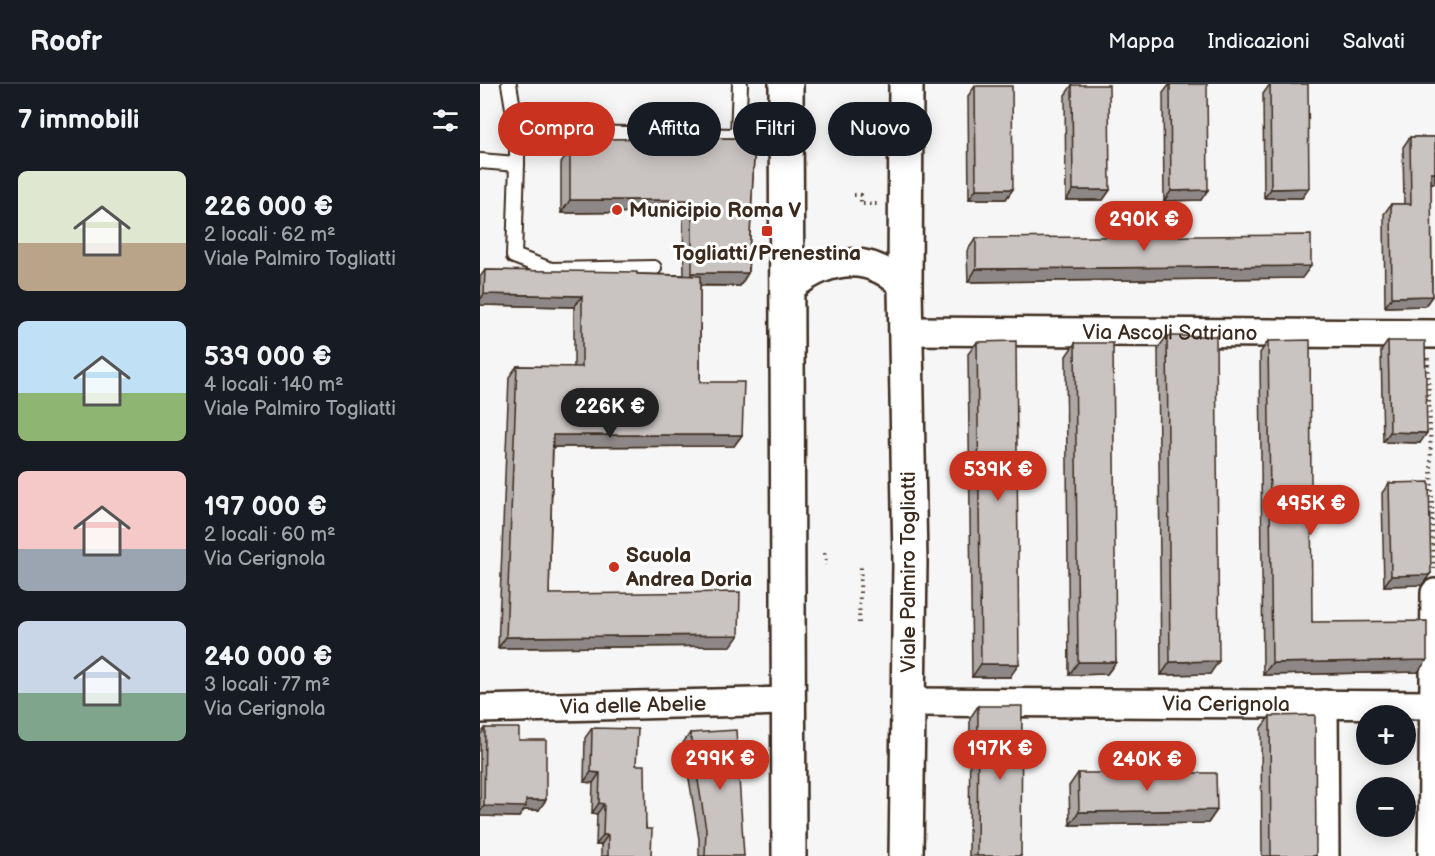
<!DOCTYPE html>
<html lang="it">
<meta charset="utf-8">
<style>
:root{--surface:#171b24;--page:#242831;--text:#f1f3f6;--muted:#9ea1a6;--line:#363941;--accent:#c8321e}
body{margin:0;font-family:"Balsamiq Sans",sans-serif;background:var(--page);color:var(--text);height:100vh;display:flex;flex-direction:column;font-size:22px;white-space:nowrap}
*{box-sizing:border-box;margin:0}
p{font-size:20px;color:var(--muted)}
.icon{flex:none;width:33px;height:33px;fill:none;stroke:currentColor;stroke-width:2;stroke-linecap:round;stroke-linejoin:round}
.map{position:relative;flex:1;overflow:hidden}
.side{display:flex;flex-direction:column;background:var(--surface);width:480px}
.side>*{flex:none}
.guide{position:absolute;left:18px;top:18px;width:570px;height:54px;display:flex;gap:12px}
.fabs{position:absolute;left:876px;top:621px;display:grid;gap:12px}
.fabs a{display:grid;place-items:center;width:60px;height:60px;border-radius:50%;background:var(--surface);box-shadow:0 3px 15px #0003;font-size:30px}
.price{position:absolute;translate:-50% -51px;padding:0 14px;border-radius:21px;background:var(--accent);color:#fff;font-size:20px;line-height:39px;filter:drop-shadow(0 2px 3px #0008)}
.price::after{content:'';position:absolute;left:50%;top:36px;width:18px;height:14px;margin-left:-9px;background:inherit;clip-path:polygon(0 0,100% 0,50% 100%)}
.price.selected{background:#222;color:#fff}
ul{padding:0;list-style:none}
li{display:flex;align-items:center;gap:18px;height:150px;padding:0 18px}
li span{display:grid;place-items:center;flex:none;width:168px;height:120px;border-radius:9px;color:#555}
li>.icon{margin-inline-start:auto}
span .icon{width:72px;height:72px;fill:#fffc;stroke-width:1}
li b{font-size:26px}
h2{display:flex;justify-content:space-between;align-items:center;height:72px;padding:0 18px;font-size:26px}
.tag{padding:0 21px;border-radius:27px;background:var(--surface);box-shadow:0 3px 15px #0003;font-size:21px;line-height:54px}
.tag.selected{background:var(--accent);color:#fff}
header{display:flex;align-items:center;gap:36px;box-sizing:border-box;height:84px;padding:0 30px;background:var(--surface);border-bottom:2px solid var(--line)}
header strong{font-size:28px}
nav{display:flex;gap:33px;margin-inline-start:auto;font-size:21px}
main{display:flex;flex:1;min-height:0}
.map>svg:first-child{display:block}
</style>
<header>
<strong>Roofr</strong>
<nav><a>Mappa</a><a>Indicazioni</a><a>Salvati</a></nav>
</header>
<main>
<section class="side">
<h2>7 immobili<svg class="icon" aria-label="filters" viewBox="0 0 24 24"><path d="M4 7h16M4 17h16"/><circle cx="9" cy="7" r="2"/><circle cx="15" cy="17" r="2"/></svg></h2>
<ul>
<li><span style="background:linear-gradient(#dfe7d0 60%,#b9a48a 0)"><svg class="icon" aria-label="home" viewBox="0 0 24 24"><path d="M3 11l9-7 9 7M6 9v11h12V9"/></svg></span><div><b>226 000 €</b><p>2 locali · 62 m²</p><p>Viale Palmiro Togliatti</p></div></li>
<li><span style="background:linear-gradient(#bfe0f5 60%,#8fb573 0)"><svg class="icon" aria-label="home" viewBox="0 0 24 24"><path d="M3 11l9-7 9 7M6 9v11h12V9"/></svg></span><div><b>539 000 €</b><p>4 locali · 140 m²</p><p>Viale Palmiro Togliatti</p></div></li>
<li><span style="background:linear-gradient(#f6c9c9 65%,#9aa5b1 0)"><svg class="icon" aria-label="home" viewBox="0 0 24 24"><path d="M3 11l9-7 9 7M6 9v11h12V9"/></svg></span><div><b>197 000 €</b><p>2 locali · 60 m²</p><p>Via Cerignola</p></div></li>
<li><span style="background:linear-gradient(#c9d6e8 60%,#7fa58c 0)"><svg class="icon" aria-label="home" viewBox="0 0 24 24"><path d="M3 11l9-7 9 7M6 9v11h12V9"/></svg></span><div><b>240 000 €</b><p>3 locali · 77 m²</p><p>Via Cerignola</p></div></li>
</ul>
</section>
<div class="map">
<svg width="955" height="772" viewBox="0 0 955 772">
<rect width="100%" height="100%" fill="#f7f6f6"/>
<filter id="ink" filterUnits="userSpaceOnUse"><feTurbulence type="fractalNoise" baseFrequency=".0167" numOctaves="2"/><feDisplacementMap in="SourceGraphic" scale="12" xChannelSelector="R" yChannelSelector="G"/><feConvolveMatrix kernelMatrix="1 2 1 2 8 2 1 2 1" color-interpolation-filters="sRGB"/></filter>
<g filter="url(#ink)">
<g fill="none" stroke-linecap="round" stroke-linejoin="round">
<defs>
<path id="service" d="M 29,0 L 37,48
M 0,77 L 37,80 L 37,48 L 258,52 L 260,0
M 37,80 L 34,172 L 71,186 L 174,184"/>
<g id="minor">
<path d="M 305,209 C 342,175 387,165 425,204"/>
<path id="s1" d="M 426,247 L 955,250"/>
<path id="s2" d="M 428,618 L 953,621"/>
<path d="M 844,620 L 845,772"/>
<path id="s3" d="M 0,625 L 307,617"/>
<path d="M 952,772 L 955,509"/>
</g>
<path id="primary" d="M 306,0 L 309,772
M 426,772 L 430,478 L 425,204 L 426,0"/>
</defs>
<use href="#service" stroke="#3b2a1e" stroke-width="18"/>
<use href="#minor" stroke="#3b2a1e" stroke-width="32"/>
<use href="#primary" stroke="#3b2a1e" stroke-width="38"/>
<path stroke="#3b2a1e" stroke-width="4" stroke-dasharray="1.5 4.5" stroke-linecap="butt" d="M 374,111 L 381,111 L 381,120 L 397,120
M 948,274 L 954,485
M 345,469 L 346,481
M 379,539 L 381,480"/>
<use href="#service" stroke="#fff" stroke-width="14"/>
<use href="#minor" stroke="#fff" stroke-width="27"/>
<use href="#primary" stroke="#fff" stroke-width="33"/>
</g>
<path fill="#ada8a6" stroke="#3b2a1e" stroke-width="1.5" d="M 690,0 L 721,116 L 684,117 L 683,9 Z
M 790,0 L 829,104 L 822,114 L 784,114 L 783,10 Z
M 592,1 L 630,106 L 623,116 L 586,116 L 585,11 Z
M 495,2 L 533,105 L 526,115 L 489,115 L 488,12 Z
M 930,53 L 955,53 L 955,99 L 951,99 L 952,212 L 945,222 L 905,223 L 904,130 L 911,120 L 924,120 L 923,63 Z
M 275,54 L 268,189 L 260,202 L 220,202 L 220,298 L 262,351 L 254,362 L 73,363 L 69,510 L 251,562 L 18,564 L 29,293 L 37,282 L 94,283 L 94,223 L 0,221 L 0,193 L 5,186 L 204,191 L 203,128 L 81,129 L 81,79 L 90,67 L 104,67 L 112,55 Z
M 496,154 L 822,194 L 488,198 L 487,167 Z
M 687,252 L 730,590 L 681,591 L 678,264 Z
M 788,257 L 832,538 L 938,588 L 783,591 L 780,269 Z
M 908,257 L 940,359 L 903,358 L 901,267 Z
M 497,258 L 530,593 L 492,593 L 488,270 Z
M 595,259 L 636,578 L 627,590 L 589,591 L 586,272 Z
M 909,399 L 944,498 L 942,501 L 904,502 L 902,409 Z
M 498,622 L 541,772 L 489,772 L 490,634 Z
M 790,632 L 836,772 L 782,772 L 781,644 Z
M 5,644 L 39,656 L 59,726 L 44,726 L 39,733 L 0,732 L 0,651 Z
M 112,644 L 156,681 L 171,772 L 121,772 L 121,761 L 116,761 L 117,730 L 112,729 L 113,699 L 104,698 L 105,654 Z
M 210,649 L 264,772 L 219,772 L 219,755 L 203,659 Z
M 598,689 L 737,726 L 728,739 L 590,741 L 589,702 Z"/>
<path fill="#8d8887" stroke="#3b2a1e" stroke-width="1.5" d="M 951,89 L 955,89 L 955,99 L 944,99 Z
M 829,104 L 822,114 L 784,114 L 791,105 Z
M 496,105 L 533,105 L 526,115 L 489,115 Z
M 593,106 L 630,106 L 623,116 L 586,116 Z
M 728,106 L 721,116 L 684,117 L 691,107 Z
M 90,116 L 212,116 L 203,128 L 81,129 Z
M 831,182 L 822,194 L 488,198 L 496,185 Z
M 212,189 L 268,189 L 260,202 L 204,201 Z
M 4,210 L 102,212 L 94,223 L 0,221 L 0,216 Z
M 952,212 L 945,222 L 905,223 L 912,213 Z
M 910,348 L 947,349 L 940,359 L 903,358 Z
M 73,351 L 262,351 L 254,362 L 65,363 Z
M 951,489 L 942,501 L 904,502 L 911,492 Z
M 259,551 L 251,562 L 18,564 L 26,553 Z
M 947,576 L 938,588 L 783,591 L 792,579 Z
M 739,577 L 730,590 L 681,591 L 690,578 Z
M 598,578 L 636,578 L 627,590 L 589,591 Z
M 501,580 L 539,580 L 530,593 L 492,593 Z
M 111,688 L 120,689 L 113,699 L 104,698 Z
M 46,716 L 66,716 L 59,726 L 44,726 L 39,733 L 0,732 L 0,728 L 4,722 Z
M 119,719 L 124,720 L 117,730 L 112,729 Z
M 737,726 L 728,739 L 590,741 L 599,728 Z
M 123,751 L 128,751 L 121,761 L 116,761 Z"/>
<path fill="#c9c3c1" stroke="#3b2a1e" stroke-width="1.5" d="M 690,0 L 727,0 L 728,106 L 691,107 Z
M 790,0 L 828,0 L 829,104 L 791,105 Z
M 592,1 L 629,1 L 630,106 L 593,106 Z
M 495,2 L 532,2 L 533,105 L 496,105 Z
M 930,53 L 955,53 L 955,89 L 951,89 L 952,212 L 912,213 L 911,120 L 931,120 Z
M 275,54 L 268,189 L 212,189 L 212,116 L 90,116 L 90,67 L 112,67 L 112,55 Z
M 831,151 L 831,182 L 496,185 L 496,154 Z
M 5,186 L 157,188 L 157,190 L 220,192 L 220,298 L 264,298 L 262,351 L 73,351 L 69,510 L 260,508 L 259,551 L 26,553 L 37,282 L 102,283 L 102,212 L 4,210 Z
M 687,252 L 736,252 L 739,577 L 690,578 Z
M 830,256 L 832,538 L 947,537 L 947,576 L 792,579 L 788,257 Z
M 536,257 L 539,580 L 501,580 L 497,258 Z
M 908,257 L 945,257 L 947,349 L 910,348 Z
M 595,259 L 633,259 L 636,578 L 598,578 Z
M 949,398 L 951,489 L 948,491 L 911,492 L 909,399 Z
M 498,622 L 542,622 L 541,772 L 497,772 Z
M 835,631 L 836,772 L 791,772 L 790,632 Z
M 5,644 L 39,644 L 39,656 L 66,656 L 66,716 L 46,716 L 46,723 L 4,722 Z
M 112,644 L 158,645 L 156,681 L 165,681 L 166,745 L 172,745 L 171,772 L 128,772 L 128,751 L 123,751 L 124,720 L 119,719 L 120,689 L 111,688 Z
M 256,646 L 264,772 L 225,772 L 226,745 L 210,649 Z
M 598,689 L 736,689 L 737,726 L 599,728 Z"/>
</g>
<g fill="#c8321e" stroke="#fff" stroke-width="2">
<circle cx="137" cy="126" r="6"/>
<rect x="281" y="141" width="12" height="12" rx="3"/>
<circle cx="134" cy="483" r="6"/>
</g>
<g text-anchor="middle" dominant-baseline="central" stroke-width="6" stroke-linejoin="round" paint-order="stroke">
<g font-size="21" font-weight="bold" fill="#3b2a1e" stroke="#fff" text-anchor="start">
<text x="149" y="126">Municipio Roma V</text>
<text x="287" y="169" text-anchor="middle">Togliatti/Prenestina</text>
<text x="146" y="471">Scuola<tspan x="146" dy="24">Andrea Doria</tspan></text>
</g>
<g font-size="21" fill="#3b2a1e" stroke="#fff">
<text stroke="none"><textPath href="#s1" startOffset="264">Via Ascoli Satriano</textPath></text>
<text transform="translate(428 488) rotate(-90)">Viale Palmiro Togliatti</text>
<text stroke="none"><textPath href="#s2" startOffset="318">Via Cerignola</textPath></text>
<text stroke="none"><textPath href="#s3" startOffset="153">Via delle Abelie</textPath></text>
</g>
</g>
</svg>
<div class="fabs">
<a>+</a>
<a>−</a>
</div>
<b class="price" style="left:664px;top:168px">290K €</b>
<b class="price selected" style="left:130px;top:355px">226K €</b>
<b class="price" style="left:518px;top:418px">539K €</b>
<b class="price" style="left:831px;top:452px">495K €</b>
<b class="price" style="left:520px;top:697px">197K €</b>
<b class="price" style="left:240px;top:707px">299K €</b>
<b class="price" style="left:667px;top:708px">240K €</b>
<div class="guide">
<a class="tag selected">Compra</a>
<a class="tag">Affitta</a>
<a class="tag">Filtri</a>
<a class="tag">Nuovo</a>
</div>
</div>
</main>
